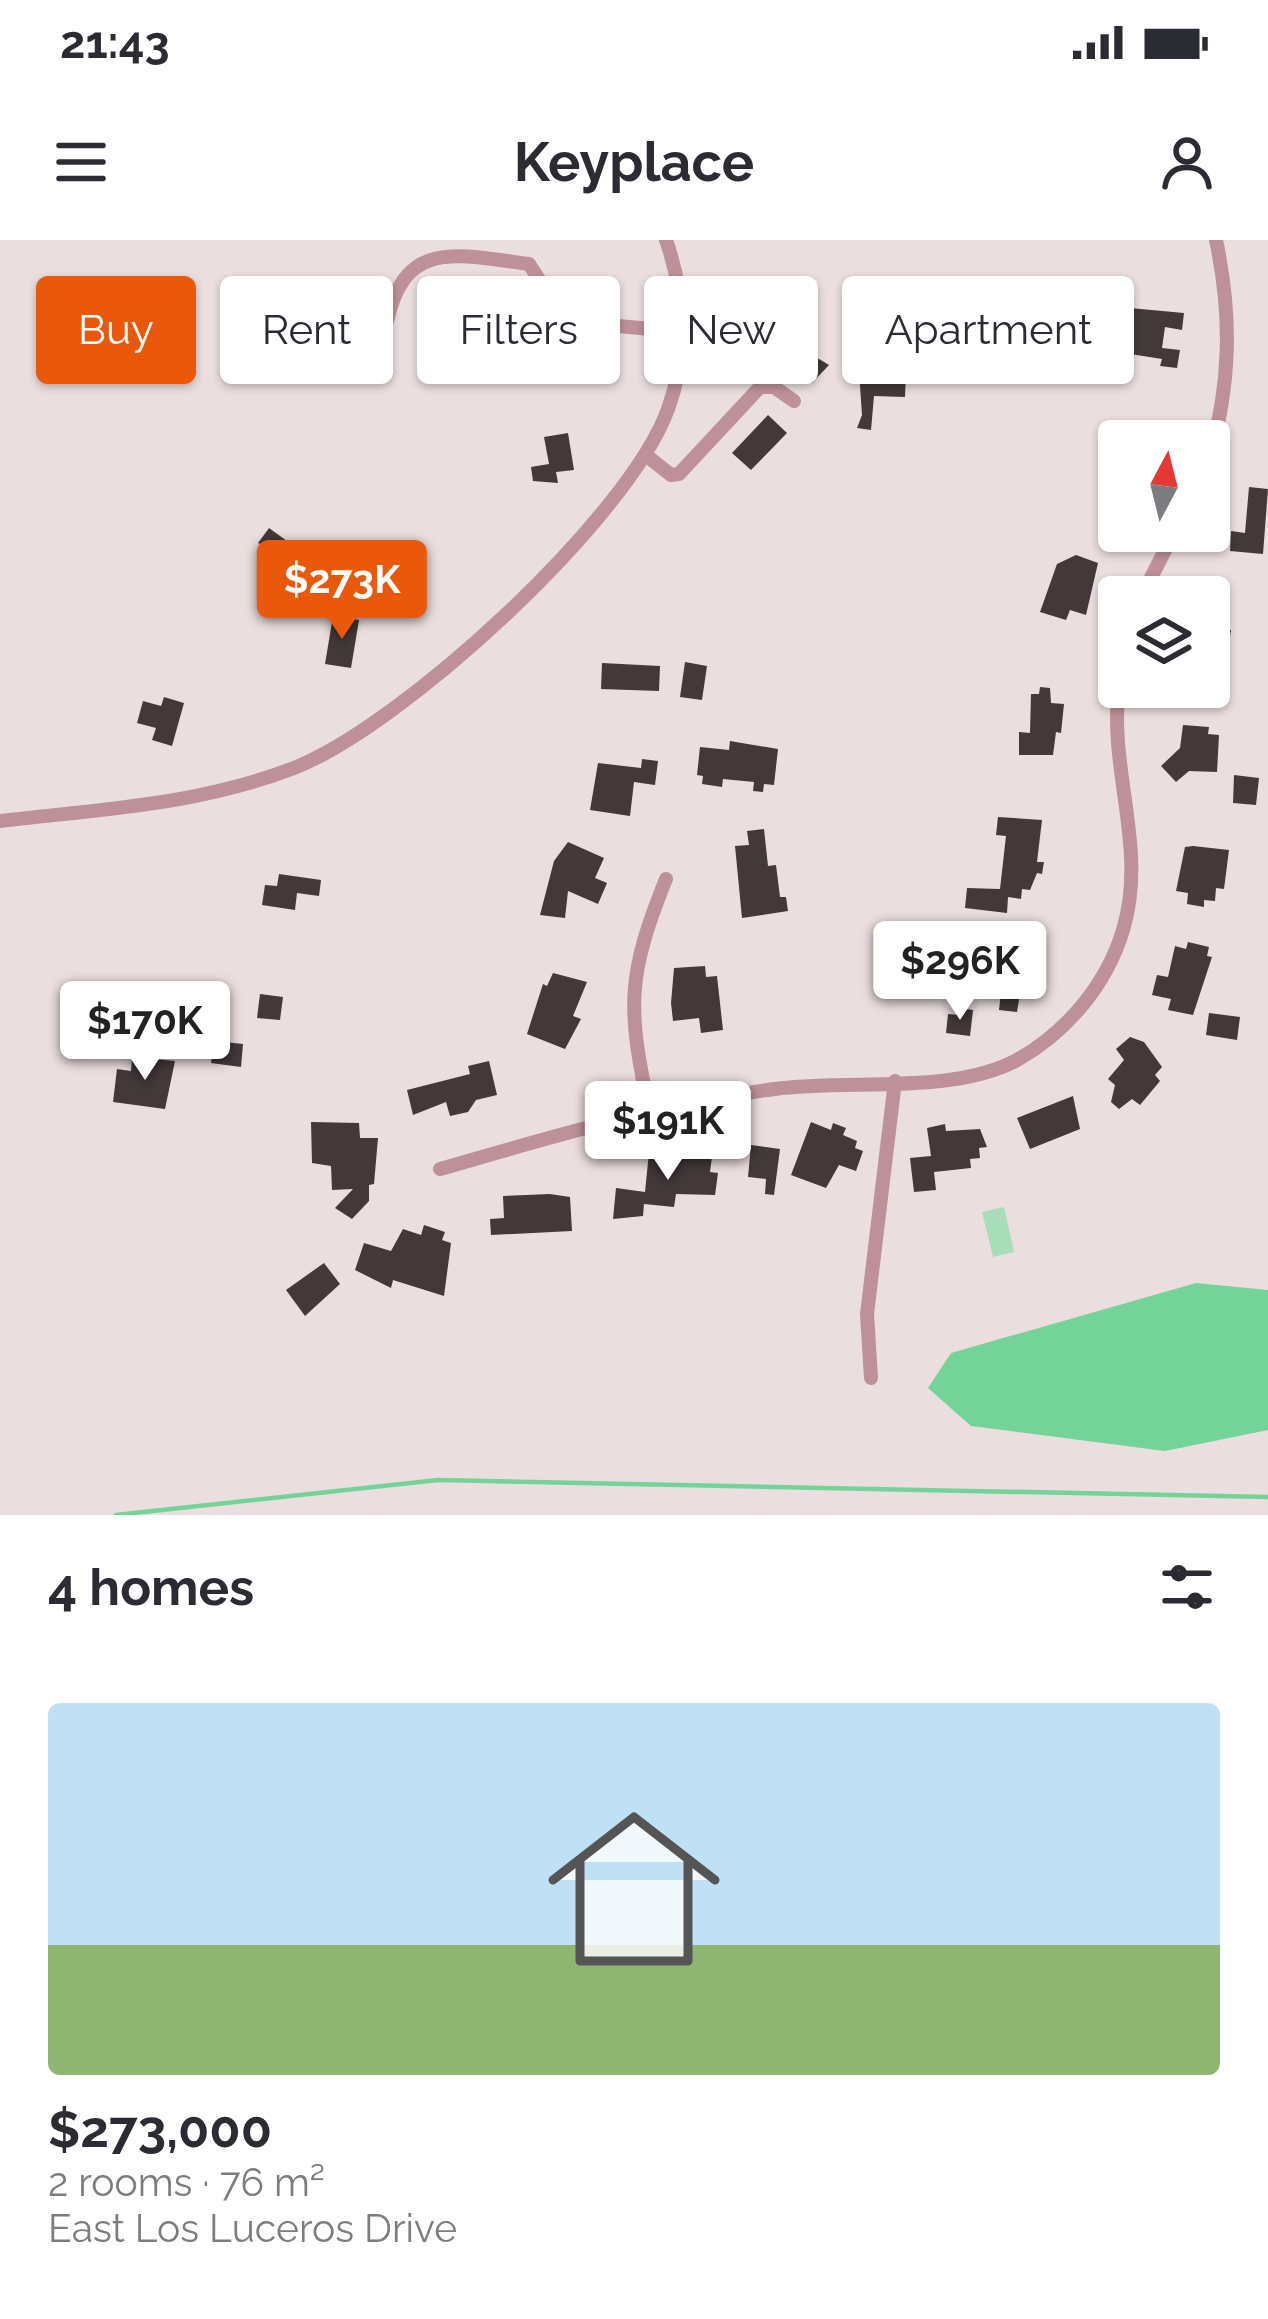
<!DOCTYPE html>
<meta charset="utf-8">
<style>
:root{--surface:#fff;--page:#f7f7f7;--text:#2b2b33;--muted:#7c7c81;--line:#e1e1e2;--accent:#ea580c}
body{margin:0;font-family:Raleway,sans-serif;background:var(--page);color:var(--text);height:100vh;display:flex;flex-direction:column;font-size:45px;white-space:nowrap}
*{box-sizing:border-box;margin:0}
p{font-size:39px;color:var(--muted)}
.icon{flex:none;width:66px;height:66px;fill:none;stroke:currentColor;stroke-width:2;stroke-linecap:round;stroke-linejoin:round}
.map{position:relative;height:1275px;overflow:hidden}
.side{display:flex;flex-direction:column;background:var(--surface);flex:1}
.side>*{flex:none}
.guide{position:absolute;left:36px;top:36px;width:1197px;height:108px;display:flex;gap:24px}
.needle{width:78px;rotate:7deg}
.tools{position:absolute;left:1098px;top:180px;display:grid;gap:24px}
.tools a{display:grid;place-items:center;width:132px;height:132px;border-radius:12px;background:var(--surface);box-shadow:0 3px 9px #0004;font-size:60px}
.price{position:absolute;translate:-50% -102px;padding:0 27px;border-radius:12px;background:#fff;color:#222;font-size:39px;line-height:78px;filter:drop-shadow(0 3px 6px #0008)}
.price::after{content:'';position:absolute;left:50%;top:72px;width:36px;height:27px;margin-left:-18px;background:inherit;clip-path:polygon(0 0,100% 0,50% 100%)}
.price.on{background:var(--accent);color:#fff}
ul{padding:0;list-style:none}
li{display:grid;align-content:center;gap:24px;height:636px;padding:0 48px}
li+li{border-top:3px solid var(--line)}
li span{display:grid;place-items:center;height:372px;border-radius:12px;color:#555}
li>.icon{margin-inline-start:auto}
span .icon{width:216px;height:216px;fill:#fffc;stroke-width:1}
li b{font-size:51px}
h2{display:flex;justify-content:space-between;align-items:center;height:144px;padding:0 48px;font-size:51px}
.pill{padding:0 42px;border-radius:12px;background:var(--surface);box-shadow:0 3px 9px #0004;font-size:42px;line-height:108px}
.pill.on{background:var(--accent);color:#fff}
.status{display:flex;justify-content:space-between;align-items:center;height:84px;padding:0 60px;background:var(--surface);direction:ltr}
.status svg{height:33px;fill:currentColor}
header{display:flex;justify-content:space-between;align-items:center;height:156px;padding:0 48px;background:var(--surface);font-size:54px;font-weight:700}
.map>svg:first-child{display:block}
</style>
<div class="status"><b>21:43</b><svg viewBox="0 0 49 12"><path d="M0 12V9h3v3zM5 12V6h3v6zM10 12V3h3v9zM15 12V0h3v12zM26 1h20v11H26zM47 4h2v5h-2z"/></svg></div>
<header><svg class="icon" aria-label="menu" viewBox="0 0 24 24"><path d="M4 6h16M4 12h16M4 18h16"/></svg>Keyplace<svg class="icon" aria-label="person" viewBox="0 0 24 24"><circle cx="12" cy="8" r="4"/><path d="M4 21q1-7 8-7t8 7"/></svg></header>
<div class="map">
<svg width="1268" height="1275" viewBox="0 0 1268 1275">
<rect width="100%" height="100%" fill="#ebdedf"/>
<path fill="#a7ddb9" d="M 1004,967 L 1014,1012 L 993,1017 L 982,972 Z"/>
<path fill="#74d399" d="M 1196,1043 L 1268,1050 L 1268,1190 L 1165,1211 L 971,1186 L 928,1148 L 951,1113 Z"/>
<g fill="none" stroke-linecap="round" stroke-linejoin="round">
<path stroke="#74d399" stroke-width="4.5" d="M 116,1275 L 438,1240 L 1268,1257"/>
</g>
<path fill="#43393a" d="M354 73a13 13 0 1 1 26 0a13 13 0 1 1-26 0Z
M 1119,67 L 1184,73 L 1182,90 L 1165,87 L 1162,108 L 1180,110 L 1177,128 L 1160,126 L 1162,119 L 1124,113 L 1121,138 L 1095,135 L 1097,113 L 1113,115 Z
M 536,69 L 557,71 L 559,77 L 571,80 L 567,127 L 544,124 L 546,104 L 532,103 Z
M 799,107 L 829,125 L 812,143 L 787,120 Z
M 1031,107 L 1062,111 L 1060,132 L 1029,128 Z
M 859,131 L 906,132 L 905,157 L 874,156 L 871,190 L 857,188 L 862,175 Z
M 768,175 L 787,193 L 751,230 L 732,213 Z
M 1120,181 L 1144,190 L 1143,201 L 1119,201 L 1119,255 L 1100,253 L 1098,208 L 1106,209 L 1109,185 L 1120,186 Z
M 568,193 L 574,230 L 556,232 L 558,243 L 533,241 L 531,227 L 549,224 L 544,197 Z
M 1249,247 L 1268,249 L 1263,314 L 1230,311 L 1231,291 L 1245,293 Z
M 269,288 L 298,309 L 290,320 L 258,303 Z
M 1076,315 L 1098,323 L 1086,375 L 1070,370 L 1066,380 L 1040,372 L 1057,324 Z
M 333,376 L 359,380 L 351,428 L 325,424 Z
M 1209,377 L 1224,379 L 1222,389 L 1231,390 L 1224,433 L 1209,430 Z
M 685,422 L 707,426 L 702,460 L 680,457 Z
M 602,423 L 660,426 L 659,451 L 601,449 Z
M 1040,447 L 1050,448 L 1051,463 L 1064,464 L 1061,493 L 1056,492 L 1053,515 L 1019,515 L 1019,492 L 1030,493 L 1031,454 L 1039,454 Z
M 164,457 L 184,463 L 172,506 L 152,500 L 156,488 L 137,483 L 143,461 L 161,466 Z
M 1183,485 L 1209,487 L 1208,494 L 1219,495 L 1217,532 L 1189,531 L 1176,542 L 1161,526 L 1180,508 Z
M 730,501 L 778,509 L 774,545 L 764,544 L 763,552 L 753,551 L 754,542 L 723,539 L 722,547 L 702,544 L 703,536 L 697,535 L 700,507 L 729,510 Z
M 642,519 L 658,521 L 655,545 L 634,542 L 630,576 L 590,570 L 598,523 L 641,528 Z
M 1234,535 L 1259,538 L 1256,565 L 1233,563 Z
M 998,577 L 1042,580 L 1037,622 L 1044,622 L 1042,634 L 1037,633 L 1030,650 L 1022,649 L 1021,659 L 1008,657 L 1007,673 L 965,668 L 967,648 L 1000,649 L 1006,596 L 996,595 Z
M 764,589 L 768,626 L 776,625 L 780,657 L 786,657 L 788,671 L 742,678 L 735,606 L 749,605 L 747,591 Z
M 568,602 L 604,618 L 595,638 L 607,643 L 598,664 L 568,651 L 565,678 L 540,675 L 554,621 Z
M 1193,606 L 1229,610 L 1224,649 L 1216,648 L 1215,661 L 1204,660 L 1204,667 L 1187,664 L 1188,653 L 1176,651 L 1185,607 Z
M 279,634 L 321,640 L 319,656 L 297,653 L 295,670 L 262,665 L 265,645 L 277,646 Z
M 1006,702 L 1039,707 L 1035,741 L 1021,747 L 1017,772 L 999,770 L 1002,744 L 995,744 Z
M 1188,702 L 1209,707 L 1207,716 L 1212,717 L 1193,775 L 1168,770 L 1171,759 L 1152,755 L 1157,735 L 1168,737 L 1175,706 L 1186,709 Z
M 705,726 L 706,737 L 717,736 L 723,790 L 701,793 L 699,778 L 673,781 L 671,763 L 674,728 Z
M 553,733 L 587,742 L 573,776 L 581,779 L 565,809 L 527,794 L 543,744 L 547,746 Z
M 260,754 L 283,757 L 280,780 L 257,778 Z
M 959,768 L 973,770 L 970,796 L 946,793 L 948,774 L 959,775 Z
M 1209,773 L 1240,777 L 1237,800 L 1206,795 Z
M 1130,797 L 1144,802 L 1162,827 L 1155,835 L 1160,841 L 1140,865 L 1132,859 L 1119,869 L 1111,862 L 1115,845 L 1108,839 L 1124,820 L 1116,809 Z
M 214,801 L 243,804 L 241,827 L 211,823 Z
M 132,817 L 175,821 L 165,869 L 113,862 L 117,829 L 131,831 Z
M 489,821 L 497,855 L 476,860 L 468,872 L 450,876 L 446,862 L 413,875 L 407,850 L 470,834 L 468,826 Z
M 1073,856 L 1080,889 L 1030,909 L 1017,878 Z
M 311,882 L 359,883 L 360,898 L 378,898 L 374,944 L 369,945 L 369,961 L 352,979 L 335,968 L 353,949 L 332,950 L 331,926 L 312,923 Z
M 811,882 L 831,890 L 833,883 L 846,888 L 843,895 L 857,901 L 855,908 L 863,911 L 856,931 L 839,925 L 826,948 L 791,935 Z
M 945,884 L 946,891 L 980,889 L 987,907 L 979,908 L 980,918 L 970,919 L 971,928 L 934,932 L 936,950 L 914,952 L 910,918 L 931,916 L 927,888 Z
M 751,905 L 780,909 L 774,955 L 765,954 L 766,939 L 748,937 Z
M 684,910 L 712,917 L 710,932 L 718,933 L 715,955 L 676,954 L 674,967 L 644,964 L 643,976 L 613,979 L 616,948 L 645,952 L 649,912 L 683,916 Z
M 550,954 L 570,957 L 572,991 L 491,995 L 490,979 L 504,978 L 503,956 Z
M 424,985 L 445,992 L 442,1000 L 451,1003 L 444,1056 L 393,1040 L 391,1048 L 355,1030 L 364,1003 L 391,1011 L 403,989 L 421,995 Z
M 324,1023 L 340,1044 L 305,1076 L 286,1050 Z"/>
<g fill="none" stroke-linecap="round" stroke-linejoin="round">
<path stroke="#be9198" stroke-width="14" d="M 387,81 C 405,0 454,14 529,24 L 546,50 L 597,84 L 683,92
M 647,216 L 671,235 L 679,234 L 760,147 L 774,147 L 794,161
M 1209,219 C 1231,144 1232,76 1216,0
M 1141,357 L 1175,291
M 0,581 C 101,569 198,565 294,528 C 402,486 629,278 668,169 C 688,114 685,54 666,0
M 649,869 C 627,767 627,736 666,639
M 440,929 C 552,897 660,864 775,849 C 850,839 952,855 1017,820 C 1067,792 1107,744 1123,690 C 1148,608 1108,530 1119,447
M 871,1138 L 867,1074 L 895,841"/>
</g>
</svg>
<div class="tools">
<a><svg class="needle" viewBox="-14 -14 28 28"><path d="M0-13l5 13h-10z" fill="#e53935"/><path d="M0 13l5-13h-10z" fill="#7c7c81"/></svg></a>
<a><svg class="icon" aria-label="layers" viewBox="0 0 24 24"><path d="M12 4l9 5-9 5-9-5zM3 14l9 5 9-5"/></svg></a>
</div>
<b class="price on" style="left:342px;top:402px">$273K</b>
<b class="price" style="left:960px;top:783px">$296K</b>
<b class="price" style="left:145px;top:843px">$170K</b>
<b class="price" style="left:668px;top:943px">$191K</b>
<div class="guide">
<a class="pill on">Buy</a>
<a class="pill">Rent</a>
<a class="pill">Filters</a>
<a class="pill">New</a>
<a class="pill">Apartment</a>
</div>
</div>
<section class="side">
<h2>4 homes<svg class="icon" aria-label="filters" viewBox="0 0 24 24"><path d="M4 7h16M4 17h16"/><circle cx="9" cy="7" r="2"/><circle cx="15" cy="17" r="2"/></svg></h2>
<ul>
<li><span style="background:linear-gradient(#bfe0f5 65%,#8fb573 0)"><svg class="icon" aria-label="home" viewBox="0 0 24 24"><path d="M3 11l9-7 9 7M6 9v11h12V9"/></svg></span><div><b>$273,000</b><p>2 rooms · 76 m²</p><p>East Los Luceros Drive</p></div></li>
</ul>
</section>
